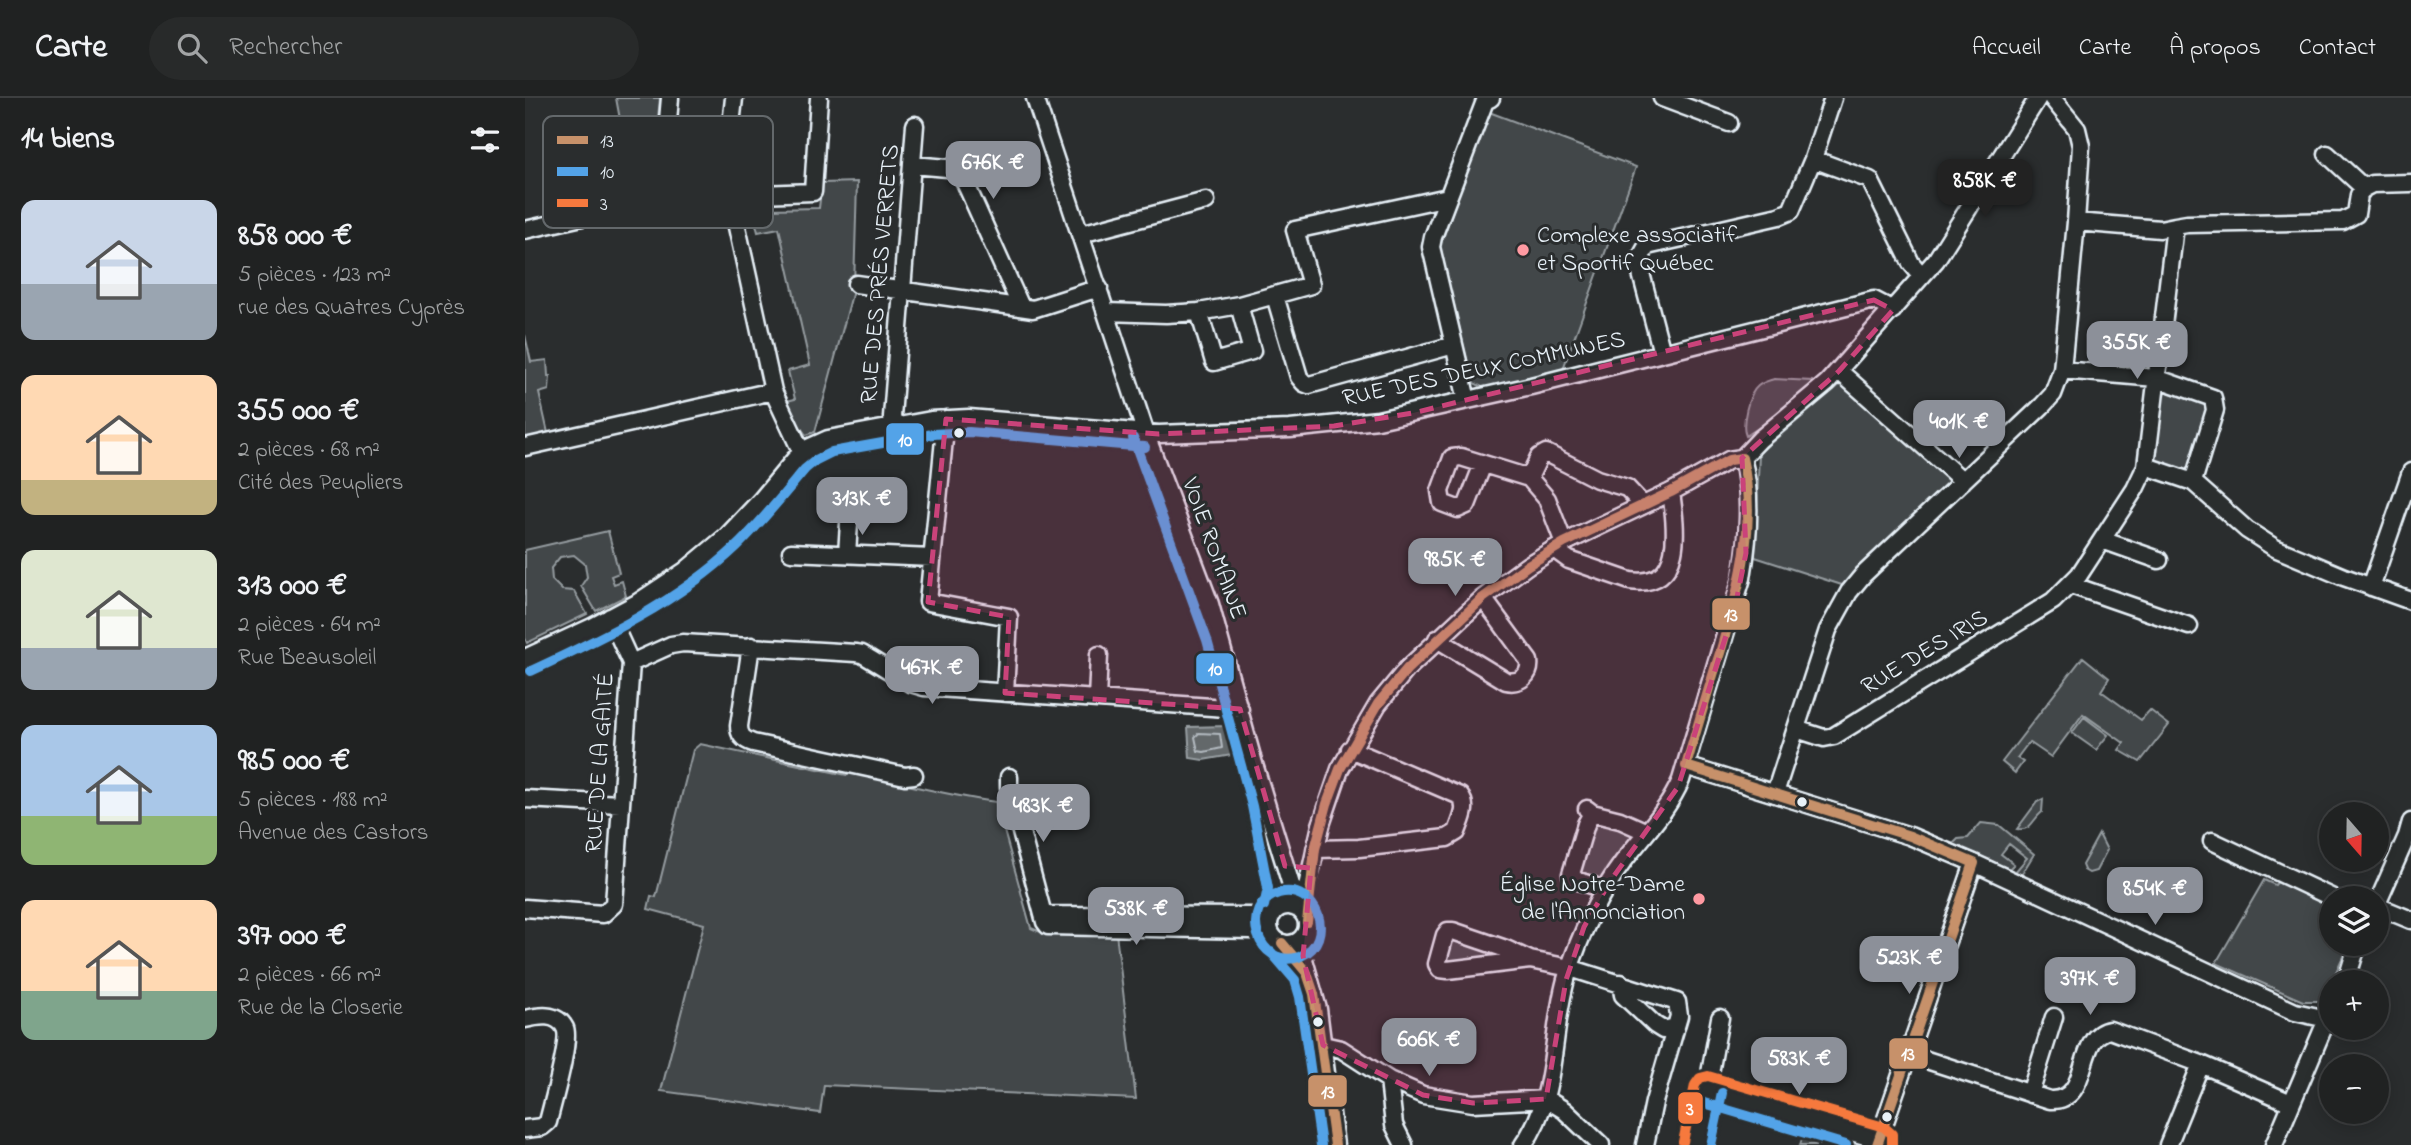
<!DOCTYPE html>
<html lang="fr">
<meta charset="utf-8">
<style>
:root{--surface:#202222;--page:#282a2a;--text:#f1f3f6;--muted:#a2a4a5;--line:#3d3f40;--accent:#8c9099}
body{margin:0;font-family:"Indie Flower",sans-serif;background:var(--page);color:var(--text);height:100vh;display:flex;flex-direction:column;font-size:26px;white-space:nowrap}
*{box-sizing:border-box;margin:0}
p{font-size:23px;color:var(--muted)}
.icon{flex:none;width:38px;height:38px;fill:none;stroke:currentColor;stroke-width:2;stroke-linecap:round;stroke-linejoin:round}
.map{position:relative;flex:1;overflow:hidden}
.drawer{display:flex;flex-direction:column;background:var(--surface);width:525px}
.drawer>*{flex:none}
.needle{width:46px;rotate:160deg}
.controls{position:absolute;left:1794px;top:704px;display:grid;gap:14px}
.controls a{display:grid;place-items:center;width:70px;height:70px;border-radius:50%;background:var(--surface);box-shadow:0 4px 18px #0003,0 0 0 2px var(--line);font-size:35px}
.price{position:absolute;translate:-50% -60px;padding:0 16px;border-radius:14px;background:var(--accent);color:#fff;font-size:23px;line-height:46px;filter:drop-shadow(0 2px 4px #0008)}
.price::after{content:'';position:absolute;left:50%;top:42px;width:21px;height:16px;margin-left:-10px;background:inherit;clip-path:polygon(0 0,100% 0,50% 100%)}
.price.current{background:#222;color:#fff}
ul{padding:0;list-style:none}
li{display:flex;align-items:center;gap:21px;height:175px;padding:0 21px}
li span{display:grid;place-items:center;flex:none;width:196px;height:140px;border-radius:14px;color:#555}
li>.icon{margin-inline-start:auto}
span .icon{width:84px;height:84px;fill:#fffc;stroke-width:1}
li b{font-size:30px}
h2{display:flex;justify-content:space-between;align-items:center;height:84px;padding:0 21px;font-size:30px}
header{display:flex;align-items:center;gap:42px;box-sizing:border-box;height:98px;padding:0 35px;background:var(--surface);border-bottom:2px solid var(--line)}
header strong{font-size:33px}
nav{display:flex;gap:38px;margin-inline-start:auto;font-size:24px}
.search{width:490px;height:63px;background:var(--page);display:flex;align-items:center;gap:18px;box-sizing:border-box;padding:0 24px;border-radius:38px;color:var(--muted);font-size:26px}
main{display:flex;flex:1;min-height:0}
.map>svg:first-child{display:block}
</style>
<header>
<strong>Carte</strong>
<div class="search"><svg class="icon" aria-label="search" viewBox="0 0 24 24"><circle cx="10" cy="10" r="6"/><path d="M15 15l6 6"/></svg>Rechercher</div>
<nav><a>Accueil</a><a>Carte</a><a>À propos</a><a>Contact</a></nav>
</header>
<main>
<section class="drawer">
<h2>14 biens<svg class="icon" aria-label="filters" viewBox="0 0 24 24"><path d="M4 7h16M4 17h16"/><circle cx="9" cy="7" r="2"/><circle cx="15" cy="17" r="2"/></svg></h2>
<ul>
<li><span style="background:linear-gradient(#c9d6e8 60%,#9aa5b1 0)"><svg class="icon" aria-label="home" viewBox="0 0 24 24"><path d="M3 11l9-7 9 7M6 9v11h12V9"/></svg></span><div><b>858 000 €</b><p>5 pièces · 123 m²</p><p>rue des Quatres Cyprès</p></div></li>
<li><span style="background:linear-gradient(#ffd9b3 75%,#c2b280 0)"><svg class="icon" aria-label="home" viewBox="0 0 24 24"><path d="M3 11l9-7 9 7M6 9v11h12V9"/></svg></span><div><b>355 000 €</b><p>2 pièces · 68 m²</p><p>Cité des Peupliers</p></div></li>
<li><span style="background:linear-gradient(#dfe7d0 70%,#9aa5b1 0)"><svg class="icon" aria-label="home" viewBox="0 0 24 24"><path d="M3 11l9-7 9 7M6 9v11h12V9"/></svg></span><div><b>313 000 €</b><p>2 pièces · 64 m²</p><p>Rue Beausoleil</p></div></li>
<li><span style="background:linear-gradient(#a9c7e8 65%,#8fb573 0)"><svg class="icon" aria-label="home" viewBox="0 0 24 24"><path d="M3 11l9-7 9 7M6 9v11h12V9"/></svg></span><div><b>985 000 €</b><p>5 pièces · 188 m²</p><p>Avenue des Castors</p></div></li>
<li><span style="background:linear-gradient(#ffd9b3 65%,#7fa58c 0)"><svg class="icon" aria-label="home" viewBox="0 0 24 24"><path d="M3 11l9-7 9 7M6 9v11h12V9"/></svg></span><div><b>397 000 €</b><p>2 pièces · 66 m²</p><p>Rue de la Closerie</p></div></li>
</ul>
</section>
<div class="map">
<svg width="1886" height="1047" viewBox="0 0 1886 1047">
<rect width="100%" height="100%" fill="#2a2d2e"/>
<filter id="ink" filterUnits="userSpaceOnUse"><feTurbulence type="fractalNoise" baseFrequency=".0143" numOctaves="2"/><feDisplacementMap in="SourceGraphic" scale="14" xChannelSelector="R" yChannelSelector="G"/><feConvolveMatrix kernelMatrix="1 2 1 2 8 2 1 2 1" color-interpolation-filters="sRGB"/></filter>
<g filter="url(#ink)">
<path fill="#424648" stroke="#959ca0" stroke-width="2" d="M 91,0 L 135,0 L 132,30 L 98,37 Z
M 964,14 L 1111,69 L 1038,271 L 959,290 L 949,285 L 946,279 L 915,148 Z
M 332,84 L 329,189 L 290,334 L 281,337 L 269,320 L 262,303 L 270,301 L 263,273 L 285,267 L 254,130 L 233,134 L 228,114 L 244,111 L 294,110 L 297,85 Z
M 0,237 L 6,264 L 22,262 L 23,278 L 25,278 L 24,292 L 14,295 L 23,335 L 0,340 Z
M 1249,281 L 1287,283 L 1287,286 L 1242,324 L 1221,338 C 1216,327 1223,296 1233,288 C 1238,284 1243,283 1249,281 Z
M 1634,284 L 1683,301 L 1687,310 L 1666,381 L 1623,366 Z
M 1317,285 L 1427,384 L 1346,459 L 1320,488 L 1230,459 L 1234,355 Z
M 83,433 L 94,475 L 86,478 L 89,486 L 97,483 L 101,498 L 71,513 L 56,488 L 62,479 L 60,466 L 49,457 L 35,459 L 26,470 L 27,482 L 37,492 L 49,493 L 62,516 L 2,545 L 0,540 L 0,452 Z
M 1558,559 L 1584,580 L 1576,593 L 1616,622 L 1625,612 L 1644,627 L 1615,664 L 1594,652 L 1599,645 L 1558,616 L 1526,659 L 1504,644 L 1492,660 L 1498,664 L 1490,675 L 1477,664 Z
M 1559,619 L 1583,637 L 1571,652 L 1547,635 Z
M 175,646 L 322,677 L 323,674 C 374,684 419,697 471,704 L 506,830 C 527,841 568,835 591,835 L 611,1001 L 299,987 L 295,1015 L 136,993 L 179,826 L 123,811 L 126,798 L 131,799 L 168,652 Z
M 1518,701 L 1517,714 C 1506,723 1507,733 1492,731 L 1512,704 Z
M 1067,722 L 1110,732 L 1109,737 L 1072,785 L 1049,772 Z
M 1456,725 L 1474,727 L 1509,756 L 1496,777 L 1490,774 L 1502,760 L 1484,746 L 1476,756 L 1489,766 L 1484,771 L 1428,746 L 1433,741 L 1443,740 Z
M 1574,736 L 1582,752 L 1571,773 L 1564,775 L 1559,772 L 1557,767 Z
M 1739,782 L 1750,787 L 1754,782 L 1806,806 L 1806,845 L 1824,845 L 1798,903 L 1778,903 L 1691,865 Z
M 931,840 L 988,859 L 921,864 L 925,841 Z
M 1280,1032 L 1331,1047 L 1275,1047 Z"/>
<path fill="#63686b" stroke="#989fa3" stroke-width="2" d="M 702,628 L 707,657 L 678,662 L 665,660 L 663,629 Z"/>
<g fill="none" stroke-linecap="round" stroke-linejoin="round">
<path stroke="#b3bac0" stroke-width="2" d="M 674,635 L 695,636 L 697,650 L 679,654 L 673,653 L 670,639 Z"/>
<defs>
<path id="minor" d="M 209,0 C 206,31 199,66 205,97 L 288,94 L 294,0
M 510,0 L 624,345 L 685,506 L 729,666 L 767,790 L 768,809
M 1137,0 L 1204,25
M 1802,56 L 1839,90 L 1847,86 L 1886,85
M 1288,61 L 1345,82 L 1386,165 L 1397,178
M 388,67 L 434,71 L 496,209
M 136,101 L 145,0
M 1650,128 L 1662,126 L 1818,123 L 1831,116 L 1834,97 L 1839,90
M 0,132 L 136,101 L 172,97 L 205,97 L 248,293 L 277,355
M 556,136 L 681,103
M 331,186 L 508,211 L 574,190
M 750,198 L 774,279 L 779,285 L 784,287 L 929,247
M 714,207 L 786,187 L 770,132 L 923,99
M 582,214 L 641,216 L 674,214 L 689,264 L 727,253 L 714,207 L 674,214
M 1137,255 L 1113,164 L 1122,148 L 1254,118 L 1266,113 L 1288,61 L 1308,0
M 1537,272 L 1631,280 L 1688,300 L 1690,312 L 1668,384 L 1621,368
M 1314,273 L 1438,383
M 942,302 L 906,149 L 908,139 L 960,3 L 966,0
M 421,321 L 403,504 L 484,519 L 480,595
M 368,328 L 367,319 L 390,27
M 0,349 L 248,293
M 958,366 L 942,407 L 933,411 L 917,405 L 915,393 L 927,360 L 936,359 L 1004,380 L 1014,359 L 1021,355 L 1072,381 L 1102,390 L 1118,407
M 1004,380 L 1022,401 L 1039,445
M 1668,384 L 1722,432 L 1750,450 L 1819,479 L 1886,503
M 1577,442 L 1634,462
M 1029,451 L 1044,462 L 1105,483 C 1160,491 1151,429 1146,394
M 266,454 L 407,460
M 322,456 L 324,425
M 1546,487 L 1664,528
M 1846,489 L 1886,374
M 912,541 L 981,583 C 995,586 1006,577 1004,563 L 958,500
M 226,548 L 214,628 C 214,638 219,642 228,645 L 380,678 L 389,677
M 0,560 L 67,529 L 112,505 L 160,473 L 202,438 L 236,402 L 270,361 L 283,350 L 303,341 L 406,322 L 444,320 L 634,336 L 765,331 L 853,322 L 1006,288 L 1349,202 L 1368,212
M 106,565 L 146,547 L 158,545 L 331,555 L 337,556 L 385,585 L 399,589 L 715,611
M 572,601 L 574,557
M 1271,631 L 1299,640 L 1309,638 L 1528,503 L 1554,477 L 1610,391 L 1621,368 L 1650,128 L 1635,131 L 1551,124
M 1161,668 L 1385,738 L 1449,765 L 1770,914 L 1802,921
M 484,679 L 484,689 L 520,824 L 523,828 L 726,832 L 746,836
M 1250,695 L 1303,532 L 1324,494 L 1338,477 L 1517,308 L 1528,296 L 1537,272 L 1551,124 L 1556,48 L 1552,31 L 1527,0
M 0,701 L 95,706
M 1062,711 L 1067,715 L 1095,722 L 1122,734
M 1067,715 L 1061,726 L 1046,776 L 1051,782 L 1080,792
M 1687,743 L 1808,800
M 790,751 L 834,750 L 922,740 L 932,734 C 936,722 944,709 935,698 L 825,651
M 1852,806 L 1882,738 L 1886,724
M 1852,808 L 1886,822
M744 827a19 19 0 1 1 38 0a19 19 0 1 1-38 0Z
M 0,810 L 78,816 L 89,806 L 106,565 L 85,519
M 771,810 L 781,793 L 796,727 L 815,671 L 853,606 L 882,571 L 958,500 L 1003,467 L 1039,445 L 1146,394 L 1204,362 L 1217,360 L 1235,341 L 1302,285 L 1411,162 L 1513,0
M 517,813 L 522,817 L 731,818 L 748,816
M 779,837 L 778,858 L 793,911 L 810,1047
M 1005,862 L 923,872 L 915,871 L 912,866 L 920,837 L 923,833 L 928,833 L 981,851 L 1005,862 L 1045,870 L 1152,904 L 1154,918 L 1129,1004 L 1120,1047
M 1821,884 L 1833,845
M 1096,885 L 1098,897 L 1130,927 L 1138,932 L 1151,929
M 0,921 C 13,918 32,914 40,930 C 46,942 27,1007 23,1024 L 17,1029 L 0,1031
M 798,947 L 816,951 L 864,982 L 898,997 L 948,1005 L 1021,1001 L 1039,1012 L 1076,1047
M 1383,956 L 1525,1002 C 1568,1004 1549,937 1585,932 L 1676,966 L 1766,1005
M 864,982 L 869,1027 L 879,1047
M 1183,992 L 1354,1042
M 1505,996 L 1529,919
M 998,1047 C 1034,997 1025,934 1042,878 C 1055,837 1072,799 1098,764 C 1118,737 1143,713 1156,682 L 1217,480 C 1223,444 1227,395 1217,360
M 1172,1047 L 1195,920
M 1352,1047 L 1449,765
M 1643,1047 L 1676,966
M 1749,1047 L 1806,912"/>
</defs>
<use href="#minor" stroke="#e8f1f8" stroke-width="21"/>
<use href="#minor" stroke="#2a2d2e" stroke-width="16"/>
<defs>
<path id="bus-1" d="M 1161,668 C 1172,630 1183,592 1195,555 C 1214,489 1233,429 1217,360
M 1161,668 L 1385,738 L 1449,765
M 782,824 L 790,751 L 802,706 L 815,671 L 853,606 L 882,571 L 958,500 L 1003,467 L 1039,445 L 1146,394 L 1204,362 L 1217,360
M 757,845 L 782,875 L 789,896 L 810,1047
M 1352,1047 L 1449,765"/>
<path id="bus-2" d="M 608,340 L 682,542 L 727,708 L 743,790 L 739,808
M 6,573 C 79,539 153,504 212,448 C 237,424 258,397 280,371 L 291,362 L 307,354 L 408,336 L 444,334 L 620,349
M 746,854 L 770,882 L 775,899 L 796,1047
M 774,859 C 733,872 712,807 754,795 C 792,785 812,842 776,858
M 1179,1005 L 1321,1047
M 1186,1047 L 1197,995"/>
<path id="bus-3" d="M 1158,1044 L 1170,987 L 1175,980 L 1183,978 L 1359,1029 L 1367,1036 L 1367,1047"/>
</defs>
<use href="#bus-1" stroke="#2a2d2e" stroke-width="16"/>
<use href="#bus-2" stroke="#2a2d2e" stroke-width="16"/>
<use href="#bus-3" stroke="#2a2d2e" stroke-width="16"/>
<use href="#bus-1" stroke="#c7916a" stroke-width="10"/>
<use href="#bus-2" stroke="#53a3e8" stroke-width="10"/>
<use href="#bus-3" stroke="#f6793e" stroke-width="10"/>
</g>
</g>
<path fill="#ca437a" fill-opacity="0.2" stroke="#ca437a" stroke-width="5" stroke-dasharray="14 9" stroke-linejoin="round" d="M 1349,202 L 1368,212 L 1314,273 L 1217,360 L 1221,455 L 1210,509 L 1153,689 L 1086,782 L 1059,829 L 1041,882 L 1021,1001 L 948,1005 L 898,997 L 798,947 L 778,858 L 786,770 L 760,768 L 715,611 L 480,595 L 484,519 L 403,504 L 421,321 L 634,336 L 809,328 L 888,315 Z"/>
<g fill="#ff9aa2" stroke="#2a2d2e" stroke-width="2.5">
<circle cx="998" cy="152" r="7"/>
<circle cx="1174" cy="801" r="7"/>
</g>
<g fill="#e8f1f8" stroke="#2a2d2e" stroke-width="2.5">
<circle cx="434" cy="335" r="6"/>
<circle cx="1277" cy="704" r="6"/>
<circle cx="793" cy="924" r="6"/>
<circle cx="1362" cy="1019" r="6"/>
</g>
<g text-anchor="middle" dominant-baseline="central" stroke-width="6" stroke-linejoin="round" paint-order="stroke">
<g font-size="24" fill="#e8f1f8" stroke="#2a2d2e" text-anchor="start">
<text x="1012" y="138">Complexe associatif<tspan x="1012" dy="28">et Sportif Québec</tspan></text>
<text x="1160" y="787" text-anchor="end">Église Notre-Dame<tspan x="1160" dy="28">de l'Annonciation</tspan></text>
</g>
<g font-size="24" fill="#e8f1f8" stroke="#2a2d2e">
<text transform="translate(356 176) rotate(-85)">RUE DES PRÉS VERRETS</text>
<text transform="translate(959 272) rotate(-12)">RUE DES DEUX COMMUNES</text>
<text transform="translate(688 451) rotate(70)">VOIE ROMAINE</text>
<text transform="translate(1400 555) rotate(-31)">RUE DES IRIS</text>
<text transform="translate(76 665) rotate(-86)">RUE DE LA GAITÉ</text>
</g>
</g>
<rect x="18" y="18" width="230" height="112" rx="10" fill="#2a2d2e" stroke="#63686b" stroke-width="2"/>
<rect x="32" y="38" width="31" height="8" fill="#c7916a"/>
<rect x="32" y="69" width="31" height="9" fill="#53a3e8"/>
<rect x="32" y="101" width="31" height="8" fill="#f6793e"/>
<g font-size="19" fill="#e8f1f8">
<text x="75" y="49">13</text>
<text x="75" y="80">10</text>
<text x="75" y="112">3</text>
</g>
<g stroke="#2a2d2e" stroke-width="2.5">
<rect x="360" y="324" width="40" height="34" rx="7" fill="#53a3e8"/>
<rect x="1186" y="499" width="40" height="34" rx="7" fill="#c7916a"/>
<rect x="670" y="554" width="40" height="33" rx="7" fill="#53a3e8"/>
<rect x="1363" y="939" width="41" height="33" rx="7" fill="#c7916a"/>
<rect x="782" y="976" width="41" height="34" rx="7" fill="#c7916a"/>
<rect x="1152" y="993" width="27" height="34" rx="7" fill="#f6793e"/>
</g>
<g font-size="19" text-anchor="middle" font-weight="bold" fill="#fff">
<text x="380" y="348">10</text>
<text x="1206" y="523">13</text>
<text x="690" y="577">10</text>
<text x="1383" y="962">13</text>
<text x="803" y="1000">13</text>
<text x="1165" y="1017">3</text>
</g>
</svg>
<div class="controls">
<a><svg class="needle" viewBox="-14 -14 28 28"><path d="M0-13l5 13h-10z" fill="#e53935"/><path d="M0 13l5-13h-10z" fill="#a2a4a5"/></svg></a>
<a><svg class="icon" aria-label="layers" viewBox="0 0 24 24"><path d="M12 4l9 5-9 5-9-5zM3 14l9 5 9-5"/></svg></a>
<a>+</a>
<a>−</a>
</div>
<b class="price" style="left:468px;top:103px">676K €</b>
<b class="price current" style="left:1460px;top:121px">858K €</b>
<b class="price" style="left:1612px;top:283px">355K €</b>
<b class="price" style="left:1434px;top:362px">401K €</b>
<b class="price" style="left:337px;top:439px">313K €</b>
<b class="price" style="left:930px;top:500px">985K €</b>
<b class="price" style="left:407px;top:608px">467K €</b>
<b class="price" style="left:518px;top:746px">483K €</b>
<b class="price" style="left:1630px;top:829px">854K €</b>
<b class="price" style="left:611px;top:849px">538K €</b>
<b class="price" style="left:1384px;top:898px">523K €</b>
<b class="price" style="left:1565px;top:919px">397K €</b>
<b class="price" style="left:904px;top:980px">606K €</b>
<b class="price" style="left:1274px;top:999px">583K €</b>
</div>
</main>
